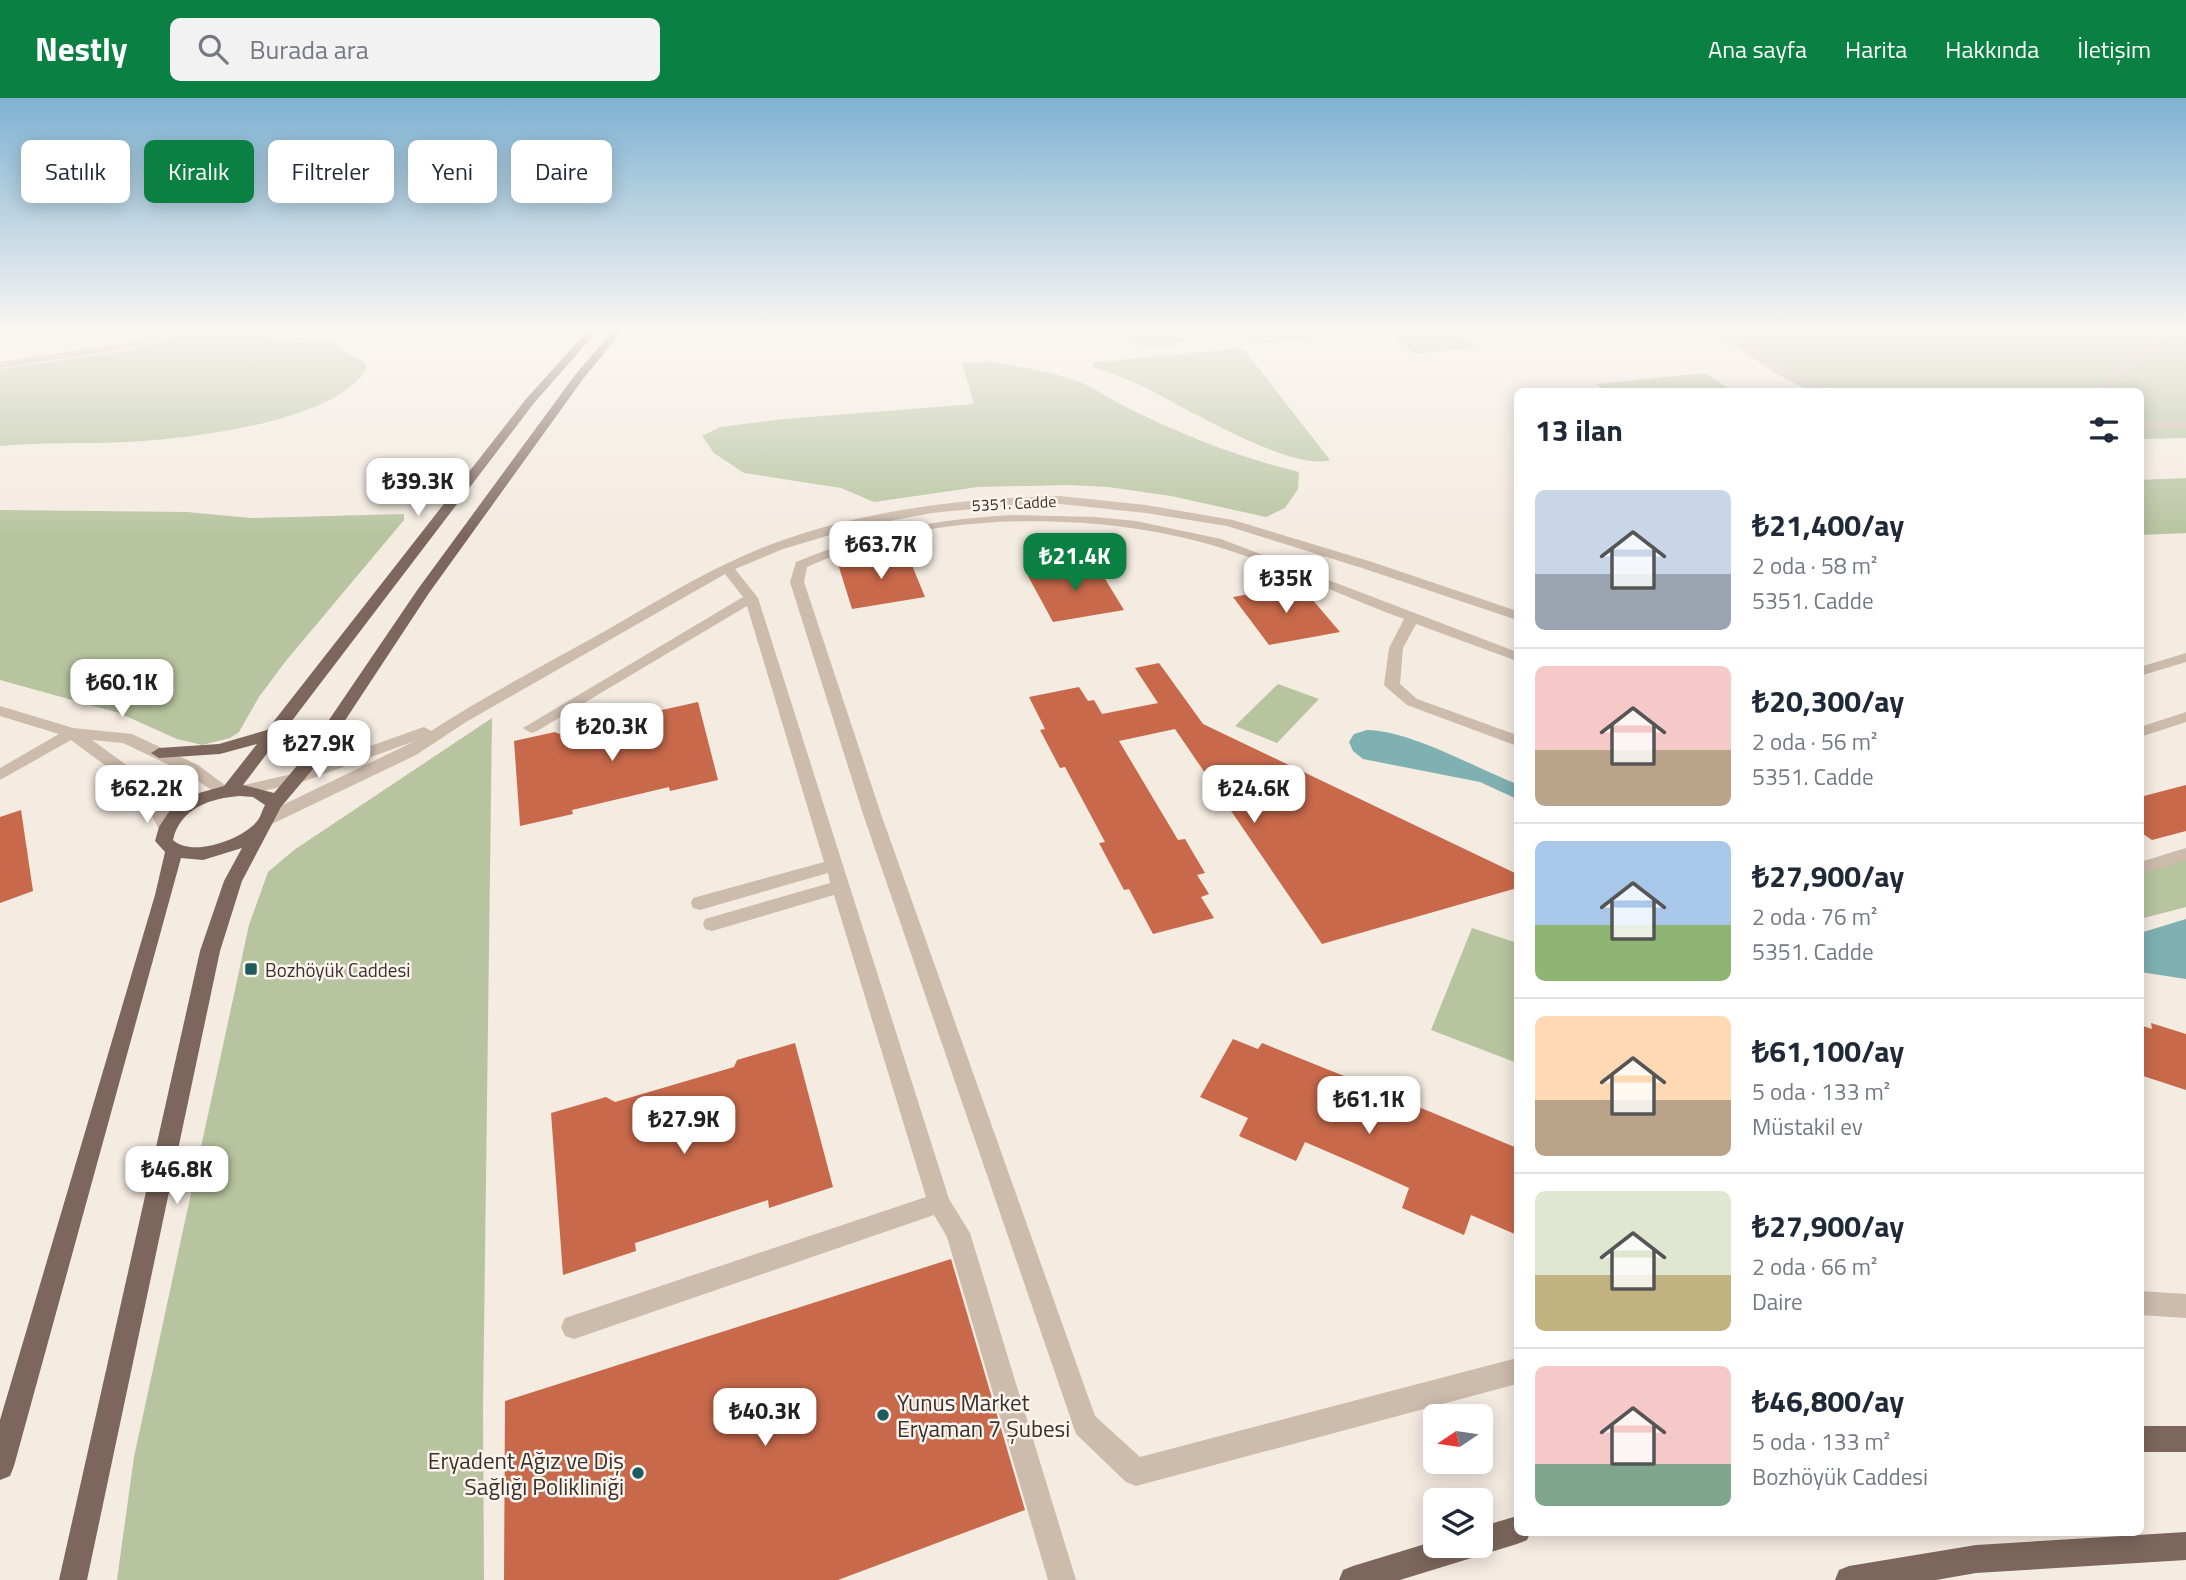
<!DOCTYPE html>
<html lang="tr">
<meta charset="utf-8">
<style>
:root{--surface:#fff;--page:#f2f2f3;--text:#1f2937;--muted:#747a83;--line:#e0e1e3;--accent:#0b8043}
body{margin:0;font-family:"Titillium Web",sans-serif;background:var(--page);color:var(--text);height:100vh;display:flex;flex-direction:column;font-size:26px;white-space:nowrap}
*{box-sizing:border-box;margin:0}
p{font-size:23px;color:var(--muted)}
.icon{flex:none;width:38px;height:38px;fill:none;stroke:currentColor;stroke-width:2;stroke-linecap:round;stroke-linejoin:round}
.map{position:relative;flex:1;overflow:hidden}
.sheet{position:absolute;left:1514px;top:290px;width:630px;height:1148px;display:flex;flex-direction:column;background:var(--surface);border-radius:10px;box-shadow:0 4px 18px #0003}
.sheet>*{flex:none}
.top-card{position:absolute;left:21px;top:42px;width:665px;height:63px;display:flex;gap:14px}
.needle{width:46px;rotate:257deg}
.fabs{position:absolute;left:1423px;top:1306px;display:grid;gap:14px}
.fabs a{display:grid;place-items:center;width:70px;height:70px;border-radius:10px;background:var(--surface);box-shadow:0 4px 18px #0003;font-size:35px}
.price{position:absolute;translate:-50% -60px;padding:0 16px;border-radius:14px;background:#fff;color:#222;font-size:23px;line-height:46px;filter:drop-shadow(0 2px 4px #0008)}
.price::after{content:'';position:absolute;left:50%;top:42px;width:21px;height:16px;margin-left:-10px;background:inherit;clip-path:polygon(0 0,100% 0,50% 100%)}
.price.on{background:var(--accent);color:#fff}
ul{padding:0;list-style:none}
li{display:flex;align-items:center;gap:21px;height:175px;padding:0 21px}
li+li{border-top:2px solid var(--line)}
li span{display:grid;place-items:center;flex:none;width:196px;height:140px;border-radius:10px;color:#555}
li>.icon{margin-inline-start:auto}
span .icon{width:84px;height:84px;fill:#fffc;stroke-width:1}
li b{font-size:30px}
h2{display:flex;justify-content:space-between;align-items:center;height:84px;padding:0 21px;font-size:30px}
.pill{padding:0 24px;border-radius:10px;background:var(--surface);box-shadow:0 4px 18px #0003;font-size:24px;line-height:63px}
.pill.on{background:var(--accent);color:#fff}
header{display:flex;align-items:center;gap:42px;box-sizing:border-box;height:98px;padding:0 35px;background:var(--accent);color:#fff}
header strong{font-size:33px}
nav{display:flex;gap:38px;margin-inline-start:auto;font-size:24px}
.search{width:490px;height:63px;background:var(--page);display:flex;align-items:center;gap:18px;box-sizing:border-box;padding:0 24px;border-radius:10px;color:var(--muted);font-size:26px}
.map>svg:first-child{display:block}
</style>
<header>
<strong>Nestly</strong>
<div class="search"><svg class="icon" aria-label="search" viewBox="0 0 24 24"><circle cx="10" cy="10" r="6"/><path d="M15 15l6 6"/></svg>Burada ara</div>
<nav><a>Ana sayfa</a><a>Harita</a><a>Hakkında</a><a>İletişim</a></nav>
</header>
<div class="map">
<svg width="2186" height="1482" viewBox="0 0 2186 1482">
<rect width="100%" height="100%" fill="#f4ebe1"/>
<path fill="#b8c4a0" d="M 199,230 C 224,230 259,222 275,245 L 339,242 L 338,247 L 344,254 L 364,264 L 367,270 C 336,325 186,341 128,344 C 85,346 43,344 0,348 L 0,271 L 126,253 Z
M 1137,230 L 1211,230 L 1211,231 L 1203,236 L 1188,235 L 1187,241 C 1172,253 1143,252 1128,240 L 1128,235 Z
M 1237,230 L 1329,230 L 1338,238 L 1251,246 Z
M 1386,230 L 1451,230 L 1475,250 L 1414,256 Z
M 1708,230 L 2186,230 L 2186,340 L 2140,341 L 2140,294 L 1812,294 L 1777,276 Z
M 1235,251 L 1245,253 L 1330,362 C 1291,374 1182,308 1146,290 C 1128,281 1109,275 1091,268 L 1096,264 Z
M 989,264 C 1020,269 1053,273 1082,285 C 1100,293 1116,305 1134,313 C 1187,339 1241,360 1299,374 L 1298,391 L 1285,410 L 1266,419 L 1171,398 L 1108,389 L 1068,387 L 978,389 L 874,404 L 841,390 L 744,375 L 714,355 L 702,338 L 720,329 L 784,321 L 974,306 L 962,265 Z
M 1705,275 L 1734,294 L 1608,294 L 1597,286 Z
M 2186,380 L 2186,435 L 2140,437 L 2140,382 Z
M 0,412 L 187,414 L 251,420 L 404,416 L 404,422 L 285,564 L 259,599 L 239,634 L 230,640 L 202,647 L 177,641 L 119,615 L 0,582 Z
M 1278,586 L 1319,601 L 1277,645 L 1235,628 Z
M 492,620 L 483,1311 L 484,1482 L 117,1482 L 134,1359 L 249,827 L 268,774 L 294,752 Z
M 2186,756 L 2186,809 L 2140,821 L 2140,770 Z
M 1472,830 L 1517,845 L 1517,965 L 1431,932 Z"/>
<path fill="#7fb0b2" d="M 1367,632 C 1412,633 1473,669 1517,686 L 1517,701 L 1480,684 L 1363,661 L 1353,653 L 1349,644 L 1354,636 Z
M 2186,821 L 2186,881 L 2140,874 L 2140,835 Z"/>
<path fill="#c8694b" d="M 907,455 L 925,499 L 852,511 L 838,466 Z
M 1096,466 L 1124,512 L 1053,524 L 1028,478 Z
M 1300,487 L 1340,534 L 1269,547 L 1233,499 Z
M 1159,565 L 1203,626 L 1517,776 L 1517,790 L 1322,846 L 1175,631 L 1119,643 L 1178,742 L 1185,741 L 1205,775 L 1197,777 L 1209,796 L 1201,799 L 1214,820 L 1153,836 L 1129,791 L 1124,792 L 1099,745 L 1105,744 L 1065,669 L 1060,670 L 1040,632 L 1045,631 L 1029,599 L 1079,589 L 1088,603 L 1094,602 L 1102,616 L 1158,605 L 1135,570 Z
M 698,604 L 718,682 L 670,693 L 669,689 L 572,712 L 573,716 L 520,728 L 514,643 L 555,634 L 562,637 L 651,618 L 653,614 Z
M 2186,687 L 2186,733 L 2152,742 L 2140,734 L 2140,699 Z
M 21,712 L 33,793 L 0,805 L 0,719 Z
M 2151,925 L 2186,936 L 2186,992 L 2140,977 L 2140,927 L 2152,931 Z
M 1233,941 L 1258,951 L 1262,945 L 1359,984 L 1356,991 L 1411,1014 L 1414,1007 L 1517,1050 L 1517,1137 L 1471,1117 L 1464,1137 L 1402,1110 L 1409,1090 L 1356,1066 L 1305,1044 L 1296,1063 L 1239,1038 L 1248,1020 L 1200,999 Z
M 795,945 L 833,1089 L 769,1110 L 768,1102 L 635,1145 L 636,1153 L 563,1177 L 551,1015 L 606,999 L 615,1004 L 734,969 L 737,962 Z
M 951,1161 L 1025,1412 L 838,1482 L 504,1482 L 505,1303 Z"/>
<g fill="none" stroke-linecap="round" stroke-linejoin="round">
<path fill="#cdbbac" fill-rule="evenodd" d="M 177,230 L 191,230 L 126,251 L 0,270 L 0,264 L 125,245 Z
M 387,230 L 413,230 L 367,238 L 362,235 Z
M 1718,230 L 1729,230 L 1775,264 L 1841,294 C 1803,294 1745,257 1718,230 Z
M 2164,230 L 2174,230 L 2169,238 L 2103,294 L 2092,294 Z
M 2186,324 L 2186,330 L 2140,331 L 2140,325 Z
M 1060,398 L 1146,407 L 1233,422 L 1372,464 L 1517,513 L 1517,522 L 1362,470 L 1227,428 L 1146,415 L 1060,406 L 1013,407 L 932,415 L 857,429 L 783,451 L 735,471 L 758,500 L 949,1101 L 970,1135 L 1076,1482 L 1048,1482 L 947,1139 L 934,1117 L 574,1241 L 565,1238 L 561,1229 L 565,1220 L 574,1217 L 926,1099 L 834,797 L 712,833 L 705,831 L 703,826 L 705,821 L 830,785 L 828,775 L 700,812 L 693,810 L 691,805 L 693,800 L 824,764 L 747,508 L 537,633 L 531,635 L 523,630 L 743,499 L 725,476 L 466,624 L 416,657 L 274,725 L 268,727 L 259,721 L 262,717 L 415,643 L 302,684 L 250,696 L 242,691 L 244,687 L 292,676 L 418,631 L 424,629 L 431,633 C 488,596 548,565 607,532 C 661,501 714,468 772,446 C 863,412 964,400 1060,398 Z
M 1012,417 L 1095,419 L 1136,423 L 1221,441 L 1517,554 L 1517,563 L 1416,526 L 1403,550 L 1400,586 L 1417,601 L 1517,637 L 1517,648 L 1407,607 L 1387,590 L 1384,587 L 1389,550 L 1404,521 C 1341,498 1279,467 1215,448 C 1115,418 988,415 887,440 C 860,446 833,458 807,469 L 804,484 L 881,716 L 1095,1318 L 1140,1359 L 1517,1260 L 1517,1286 L 1136,1388 L 1126,1384 L 1076,1336 L 863,716 L 790,484 L 796,464 C 871,433 931,422 1012,417 Z
M 2186,555 L 2186,564 L 2140,578 L 2140,569 Z
M 0,608 L 73,630 L 132,636 L 198,667 L 233,693 L 231,697 L 219,697 L 186,675 L 123,645 L 92,642 L 150,684 L 164,705 L 175,729 L 166,735 L 160,733 L 138,692 L 71,642 L 0,682 L 0,670 L 59,636 L 0,618 Z
M 2186,614 L 2186,624 L 2140,639 L 2140,629 Z
M 2186,750 L 2186,762 L 2140,776 L 2140,764 Z
M 2140,1193 L 2186,1196 L 2186,1220 L 2140,1217 Z"/>
<path fill="#7d675c" fill-rule="evenodd" d="M 590,230 L 600,230 L 534,305 L 243,687 L 274,695 L 301,663 L 418,491 L 575,277 L 615,230 L 625,230 L 583,281 L 429,495 L 313,671 L 281,709 L 242,783 L 220,853 L 87,1482 L 59,1482 L 200,853 L 224,783 L 242,750 L 203,762 L 181,760 L 14,1368 L 10,1378 L 0,1382 L 0,1322 L 155,797 L 165,754 L 155,743 L 159,729 L 170,712 L 199,695 L 224,688 L 257,646 L 220,656 L 159,660 L 151,655 L 159,650 L 219,646 L 267,632 L 526,301 ZM 240,698 L 253,699 L 265,707 C 262,712 261,718 258,722 C 244,741 192,760 173,742 C 180,710 211,700 240,698 Z
M 2140,1328 L 2186,1328 L 2186,1354 L 2140,1354 Z
M 1517,1418 L 1517,1435 L 1530,1435 L 1527,1442 L 1517,1446 L 1400,1482 L 1339,1482 L 1343,1472 L 1353,1468 L 1435,1443 L 1435,1447 L 1480,1447 L 1480,1429 Z
M 2186,1434 L 2186,1462 L 1976,1475 L 1936,1482 L 1835,1482 L 1839,1472 L 1849,1468 L 1976,1447 Z"/>
</g>
<linearGradient id="sky" x2="0" y2="1"><stop stop-color="#7eb2d2"/><stop offset="0.53" stop-color="#faf6f2"/><stop offset="1" stop-color="#faf6f2" stop-opacity="0"/></linearGradient>
<rect width="2186" height="437" fill="url(#sky)"/>
<g fill="#1f5a5e" stroke="#fbf5ee" stroke-width="2.5">
<rect x="244" y="864" width="14" height="14" rx="3.5"/>
<circle cx="883" cy="1317" r="7"/>
<circle cx="638" cy="1375" r="7"/>
</g>
<g text-anchor="middle" dominant-baseline="central" stroke-width="5" stroke-linejoin="round" paint-order="stroke">
<g font-size="16" fill="#3b302b" stroke="#fbf5ee">
<text transform="translate(1014 405) rotate(-3)">5351. Cadde</text>
</g>
<g font-size="19" fill="#3b302b" stroke="#fbf5ee" text-anchor="start">
<text x="265" y="871">Bozhöyük Caddesi</text>
</g>
<g font-size="23" fill="#3b302b" stroke="#fbf5ee" text-anchor="start">
<text x="897" y="1304">Yunus Market<tspan x="897" dy="26">Eryaman 7 Şubesi</tspan></text>
<text x="624" y="1362" text-anchor="end">Eryadent Ağız ve Diş<tspan x="624" dy="26">Sağlığı Polikliniği</tspan></text>
</g>
</g>
</svg>
<div class="fabs">
<a><svg class="needle" viewBox="-14 -14 28 28"><path d="M0-13l5 13h-10z" fill="#e53935"/><path d="M0 13l5-13h-10z" fill="#747a83"/></svg></a>
<a><svg class="icon" aria-label="layers" viewBox="0 0 24 24"><path d="M12 4l9 5-9 5-9-5zM3 14l9 5 9-5"/></svg></a>
</div>
<b class="price" style="left:418px;top:420px">₺39.3K</b>
<b class="price" style="left:881px;top:483px">₺63.7K</b>
<b class="price on" style="left:1075px;top:495px">₺21.4K</b>
<b class="price" style="left:1286px;top:517px">₺35K</b>
<b class="price" style="left:122px;top:621px">₺60.1K</b>
<b class="price" style="left:612px;top:665px">₺20.3K</b>
<b class="price" style="left:319px;top:682px">₺27.9K</b>
<b class="price" style="left:147px;top:727px">₺62.2K</b>
<b class="price" style="left:1254px;top:727px">₺24.6K</b>
<b class="price" style="left:1369px;top:1038px">₺61.1K</b>
<b class="price" style="left:684px;top:1058px">₺27.9K</b>
<b class="price" style="left:177px;top:1108px">₺46.8K</b>
<b class="price" style="left:765px;top:1350px">₺40.3K</b>
<div class="top-card">
<a class="pill">Satılık</a>
<a class="pill on">Kiralık</a>
<a class="pill">Filtreler</a>
<a class="pill">Yeni</a>
<a class="pill">Daire</a>
</div>
<section class="sheet">
<h2>13 ilan<svg class="icon" aria-label="filters" viewBox="0 0 24 24"><path d="M4 7h16M4 17h16"/><circle cx="9" cy="7" r="2"/><circle cx="15" cy="17" r="2"/></svg></h2>
<ul>
<li><span style="background:linear-gradient(#c9d6e8 60%,#9aa5b1 0)"><svg class="icon" aria-label="home" viewBox="0 0 24 24"><path d="M3 11l9-7 9 7M6 9v11h12V9"/></svg></span><div><b>₺21,400/ay</b><p>2 oda · 58 m²</p><p>5351. Cadde</p></div></li>
<li><span style="background:linear-gradient(#f6c9c9 60%,#b9a48a 0)"><svg class="icon" aria-label="home" viewBox="0 0 24 24"><path d="M3 11l9-7 9 7M6 9v11h12V9"/></svg></span><div><b>₺20,300/ay</b><p>2 oda · 56 m²</p><p>5351. Cadde</p></div></li>
<li><span style="background:linear-gradient(#a9c7e8 60%,#8fb573 0)"><svg class="icon" aria-label="home" viewBox="0 0 24 24"><path d="M3 11l9-7 9 7M6 9v11h12V9"/></svg></span><div><b>₺27,900/ay</b><p>2 oda · 76 m²</p><p>5351. Cadde</p></div></li>
<li><span style="background:linear-gradient(#ffd9b3 60%,#b9a48a 0)"><svg class="icon" aria-label="home" viewBox="0 0 24 24"><path d="M3 11l9-7 9 7M6 9v11h12V9"/></svg></span><div><b>₺61,100/ay</b><p>5 oda · 133 m²</p><p>Müstakil ev</p></div></li>
<li><span style="background:linear-gradient(#dfe7d0 60%,#c2b280 0)"><svg class="icon" aria-label="home" viewBox="0 0 24 24"><path d="M3 11l9-7 9 7M6 9v11h12V9"/></svg></span><div><b>₺27,900/ay</b><p>2 oda · 66 m²</p><p>Daire</p></div></li>
<li><span style="background:linear-gradient(#f6c9c9 70%,#7fa58c 0)"><svg class="icon" aria-label="home" viewBox="0 0 24 24"><path d="M3 11l9-7 9 7M6 9v11h12V9"/></svg></span><div><b>₺46,800/ay</b><p>5 oda · 133 m²</p><p>Bozhöyük Caddesi</p></div></li>
</ul>
</section>
</div>
